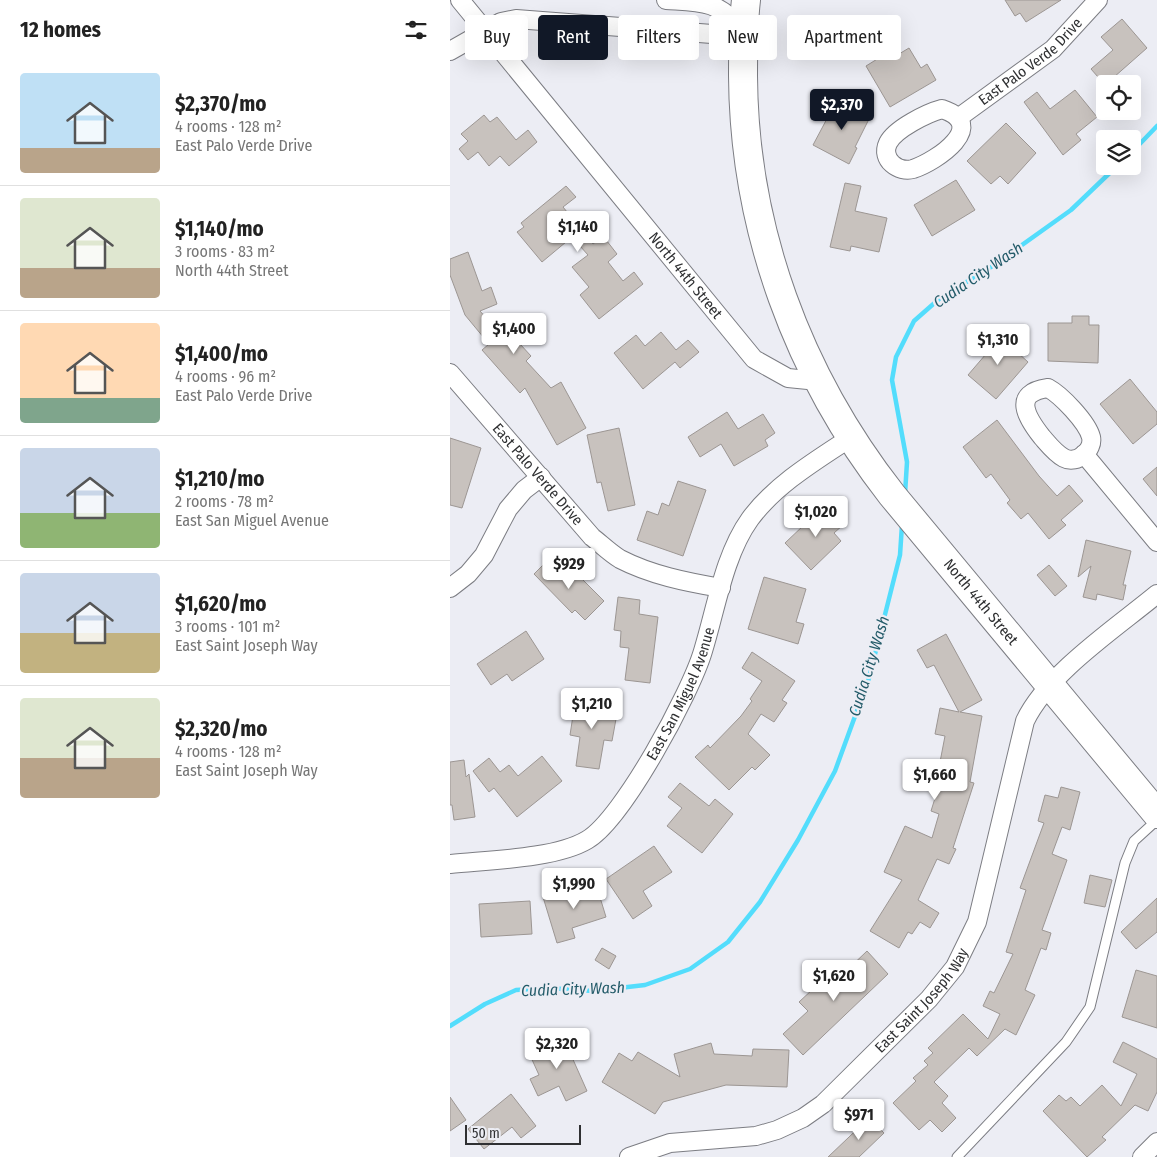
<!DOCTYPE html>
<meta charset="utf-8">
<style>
:root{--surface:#fff;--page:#f6f6f6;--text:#222;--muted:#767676;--line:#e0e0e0;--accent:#111827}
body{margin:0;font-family:"Fira Sans Condensed",sans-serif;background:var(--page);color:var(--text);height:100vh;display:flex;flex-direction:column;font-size:19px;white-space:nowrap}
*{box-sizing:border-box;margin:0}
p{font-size:16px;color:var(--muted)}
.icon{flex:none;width:28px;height:28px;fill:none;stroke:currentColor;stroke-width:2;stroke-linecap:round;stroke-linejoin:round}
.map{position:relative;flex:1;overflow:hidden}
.side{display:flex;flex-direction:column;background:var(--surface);width:450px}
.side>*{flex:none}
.top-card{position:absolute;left:15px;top:15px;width:475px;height:45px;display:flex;gap:10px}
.tools{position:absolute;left:646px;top:75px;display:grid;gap:10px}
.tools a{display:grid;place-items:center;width:45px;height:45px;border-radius:5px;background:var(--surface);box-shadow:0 5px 20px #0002;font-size:25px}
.scale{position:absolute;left:15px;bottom:12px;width:116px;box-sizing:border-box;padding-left:5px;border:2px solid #2f3032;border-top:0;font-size:14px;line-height:18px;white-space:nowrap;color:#2f3032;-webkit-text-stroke:4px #ecedf4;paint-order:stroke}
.price{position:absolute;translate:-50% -42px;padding:0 11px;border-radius:5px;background:#fff;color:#222;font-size:16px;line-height:32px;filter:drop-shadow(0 1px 2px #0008)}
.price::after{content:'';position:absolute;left:50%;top:30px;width:15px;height:11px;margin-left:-8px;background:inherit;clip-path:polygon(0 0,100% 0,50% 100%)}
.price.current{background:var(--accent);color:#fff}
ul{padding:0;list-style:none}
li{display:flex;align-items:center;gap:15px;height:125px;padding:0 20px}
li+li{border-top:1px solid var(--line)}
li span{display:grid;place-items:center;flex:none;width:140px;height:100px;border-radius:5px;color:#555}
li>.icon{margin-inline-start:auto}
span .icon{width:60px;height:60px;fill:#fffc;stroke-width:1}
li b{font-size:21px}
h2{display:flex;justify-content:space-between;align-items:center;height:60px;padding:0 20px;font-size:21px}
.pill{padding:0 18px;border-radius:5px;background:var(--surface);box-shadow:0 5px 20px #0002;font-size:18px;line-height:45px}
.pill.current{background:var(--accent);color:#fff}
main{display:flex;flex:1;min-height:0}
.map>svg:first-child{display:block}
</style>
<main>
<section class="side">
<h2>12 homes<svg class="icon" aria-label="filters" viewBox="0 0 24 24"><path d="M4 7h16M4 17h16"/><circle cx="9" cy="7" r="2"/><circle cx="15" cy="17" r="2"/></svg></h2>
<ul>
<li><span style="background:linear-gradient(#bfe0f5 75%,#b9a48a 0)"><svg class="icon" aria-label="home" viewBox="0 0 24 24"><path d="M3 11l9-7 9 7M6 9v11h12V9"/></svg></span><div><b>$2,370/mo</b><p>4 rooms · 128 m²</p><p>East Palo Verde Drive</p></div></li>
<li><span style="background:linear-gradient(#dfe7d0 70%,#b9a48a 0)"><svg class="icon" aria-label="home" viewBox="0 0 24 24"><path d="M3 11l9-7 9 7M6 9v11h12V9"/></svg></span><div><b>$1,140/mo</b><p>3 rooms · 83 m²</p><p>North 44th Street</p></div></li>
<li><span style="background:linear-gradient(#ffd9b3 75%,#7fa58c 0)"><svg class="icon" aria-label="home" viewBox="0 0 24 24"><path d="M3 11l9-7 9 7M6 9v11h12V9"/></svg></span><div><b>$1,400/mo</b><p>4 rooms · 96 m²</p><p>East Palo Verde Drive</p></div></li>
<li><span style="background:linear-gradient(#c9d6e8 65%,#8fb573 0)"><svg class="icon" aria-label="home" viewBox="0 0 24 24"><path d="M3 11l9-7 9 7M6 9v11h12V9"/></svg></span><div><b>$1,210/mo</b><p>2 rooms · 78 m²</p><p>East San Miguel Avenue</p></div></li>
<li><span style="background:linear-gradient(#c9d6e8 60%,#c2b280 0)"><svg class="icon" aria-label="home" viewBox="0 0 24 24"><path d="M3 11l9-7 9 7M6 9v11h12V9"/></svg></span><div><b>$1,620/mo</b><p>3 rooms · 101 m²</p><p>East Saint Joseph Way</p></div></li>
<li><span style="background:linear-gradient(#dfe7d0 60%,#b9a48a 0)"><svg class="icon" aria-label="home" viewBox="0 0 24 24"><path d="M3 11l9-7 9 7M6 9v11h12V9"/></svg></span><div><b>$2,320/mo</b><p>4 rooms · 128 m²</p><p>East Saint Joseph Way</p></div></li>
</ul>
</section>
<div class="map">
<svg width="707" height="1157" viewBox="0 0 707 1157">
<rect width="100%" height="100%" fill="#ecedf4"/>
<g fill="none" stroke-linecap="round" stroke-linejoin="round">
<path stroke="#53ddfc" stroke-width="4.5" d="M 682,152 L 707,126
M 455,494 L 457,462 L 442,380 L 446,357 L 464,321 L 489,299 L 544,265 L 621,210 L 667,166
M 0,1026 L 35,1004 L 66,990 L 98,988 L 143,991 L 195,985 L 240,969 L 278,942 L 310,902 L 348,840 L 385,771 L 419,678 L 450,555 L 452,525"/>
</g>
<path fill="#c8c2be" stroke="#9c9693" d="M 555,0 L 611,0 L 576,22 L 570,13 L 565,16 Z
M 672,19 L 697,48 L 655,85 L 641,69 L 663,50 L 651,37 Z
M 445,48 L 449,54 L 459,48 L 471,68 L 477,64 L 486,80 L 440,107 L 416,66 Z
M 625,90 L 647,117 L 626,134 L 631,140 L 613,155 L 574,102 L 587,92 L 600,109 Z
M 388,98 L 421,115 L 405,147 L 407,148 L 399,164 L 363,145 Z
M 34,115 L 40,122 L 47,117 L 66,140 L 78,130 L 87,142 L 59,166 L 50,156 L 39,166 L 28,152 L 18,160 L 9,149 L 18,141 L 11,134 Z
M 556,123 L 586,153 L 558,184 L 550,176 L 541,184 L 517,161 Z
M 506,180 L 525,210 L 482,236 L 464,205 Z
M 395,183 L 411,186 L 405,211 L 437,218 L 429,252 L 401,246 L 400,251 L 380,247 Z
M 116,186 L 126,197 L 113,207 L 143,244 L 153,236 L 167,254 L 158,262 L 173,281 L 184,272 L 193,284 L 149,319 L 130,295 L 139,287 L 122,267 L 138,255 L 122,237 L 92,262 L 67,232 L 74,227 L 71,223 Z
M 18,252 L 32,291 L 41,287 L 47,304 L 30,311 L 50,334 L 53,332 L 66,347 L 70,344 L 81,356 L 76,361 L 101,388 L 111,382 L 136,428 L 107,445 L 75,388 L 70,393 L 32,350 L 39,344 L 15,315 L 0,275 L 0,259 Z
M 622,316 L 639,316 L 639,325 L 649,325 L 648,363 L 598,361 L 598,323 L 622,323 Z
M 211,332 L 226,350 L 238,340 L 249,352 L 230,368 L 225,362 L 193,389 L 164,353 L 186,335 L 195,346 Z
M 546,333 L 578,362 L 546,399 L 518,375 L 536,354 L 531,350 Z
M 680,379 L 707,412 L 707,424 L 683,444 L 650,404 Z
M 277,412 L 288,429 L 313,414 L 325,433 L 315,440 L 318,446 L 284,466 L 271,444 L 250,457 L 238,437 Z
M 547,420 L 589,476 L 607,496 L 619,485 L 633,501 L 611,520 L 616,525 L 599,539 L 578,513 L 571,519 L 557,503 L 560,500 L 541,474 L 536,478 L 513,447 Z
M 169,428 L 185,505 L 158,511 L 151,482 L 147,483 L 137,435 Z
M 0,438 L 31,448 L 12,508 L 0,505 Z
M 707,467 L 707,496 L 693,479 Z
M 228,481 L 256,490 L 233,556 L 187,540 L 197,511 L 208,515 L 212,503 L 219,506 Z
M 374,506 L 393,525 L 384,533 L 391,541 L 361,570 L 335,543 Z
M 636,540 L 681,551 L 673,585 L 676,585 L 673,600 L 647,594 L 646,600 L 633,597 L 641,566 L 628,577 Z
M 100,558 L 123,582 L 129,576 L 154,601 L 135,620 L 125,610 L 122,613 L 84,574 Z
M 599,565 L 617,586 L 605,596 L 587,575 Z
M 314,577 L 356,589 L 346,622 L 354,624 L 348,644 L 298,629 Z
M 168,597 L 190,600 L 189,614 L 208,617 L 200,683 L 175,680 L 179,648 L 170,647 L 171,631 L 164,630 Z
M 76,631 L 94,659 L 62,681 L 57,674 L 41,685 L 27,664 Z
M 496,634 L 532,700 L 510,712 L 532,716 L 520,782 L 524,783 L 503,848 L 506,849 L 499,864 L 487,859 L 468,900 L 489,913 L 480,928 L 470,922 L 462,934 L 458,932 L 449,948 L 420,931 L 452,880 L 434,872 L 455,826 L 482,838 L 489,814 L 481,811 L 496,763 L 490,762 L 495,736 L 485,734 L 490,708 L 509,712 L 484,665 L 477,668 L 467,650 Z
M 302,652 L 345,681 L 332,700 L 337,703 L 324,722 L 311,714 L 298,734 L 320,755 L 305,770 L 302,767 L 279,790 L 245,757 L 258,745 L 260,748 L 291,716 L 302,701 L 300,699 L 312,681 L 292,668 Z
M 133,693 L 158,697 L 155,717 L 166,719 L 162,741 L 154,740 L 149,769 L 126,766 L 130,737 L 120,735 L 124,709 L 130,710 Z
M 92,756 L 112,781 L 67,817 L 44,788 L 39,792 L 23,771 L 39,758 L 50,772 L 59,765 L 68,776 Z
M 14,760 L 16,777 L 19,774 L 25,817 L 4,820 L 2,805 L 0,805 L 0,762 Z
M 230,783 L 259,806 L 265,799 L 283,814 L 252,853 L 217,826 L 232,808 L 218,797 Z
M 611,787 L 630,792 L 620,830 L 612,827 L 602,854 L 617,860 L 592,930 L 601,933 L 596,950 L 591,948 L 575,990 L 585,995 L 566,1035 L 555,1029 L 527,1056 L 519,1048 L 484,1082 L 498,1096 L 492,1103 L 506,1118 L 492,1132 L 480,1120 L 469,1130 L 443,1103 L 466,1081 L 463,1078 L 478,1065 L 474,1061 L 483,1053 L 478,1048 L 513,1014 L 538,1039 L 550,1014 L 533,1006 L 540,991 L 544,993 L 563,954 L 556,952 L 576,890 L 570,888 L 594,823 L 588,821 L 595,795 L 608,798 Z
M 204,846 L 222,872 L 193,891 L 202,906 L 183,919 L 156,879 Z
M 640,875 L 662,880 L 655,907 L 634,903 Z
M 145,881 L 156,917 L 122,928 L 125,938 L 107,943 L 93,897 Z
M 707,898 L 707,932 L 686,949 L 671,932 Z
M 80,901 L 82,934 L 31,937 L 29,904 Z
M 152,948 L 166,956 L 159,969 L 145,960 Z
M 417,951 L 438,974 L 353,1055 L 333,1034 L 358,1011 L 349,1002 L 363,989 L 366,992 L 388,970 L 393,974 Z
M 686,970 L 707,976 L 707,1028 L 672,1017 Z
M 113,1037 L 137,1091 L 116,1101 L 109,1086 L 88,1096 L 80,1079 L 89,1075 L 79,1053 Z
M 673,1042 L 707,1059 L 707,1092 L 698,1111 L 685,1105 L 652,1137 L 656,1140 L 637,1157 L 593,1111 L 609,1095 L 616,1101 L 621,1097 L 630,1106 L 652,1085 L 671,1106 L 687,1074 L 663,1062 Z
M 261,1043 L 264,1054 L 302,1056 L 303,1049 L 339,1050 L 337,1087 L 276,1085 L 213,1102 L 205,1114 L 152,1082 L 169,1053 L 182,1061 L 188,1052 L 230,1077 L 224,1054 Z
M 61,1094 L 86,1126 L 71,1138 L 62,1127 L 34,1149 L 18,1129 Z
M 0,1097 L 16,1120 L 0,1131 Z
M 419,1118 L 434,1133 L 409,1157 L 378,1157 Z"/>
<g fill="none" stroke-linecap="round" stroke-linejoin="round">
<defs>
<path id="service" d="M 507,1157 L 616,1042 L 640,1007 L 675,863 L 684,841 L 707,820"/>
<g id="minor">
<path id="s1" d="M 10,0 L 304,359 L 338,378 L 368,381"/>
<path d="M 216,0 C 247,2 270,0 289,28"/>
<path d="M 0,51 L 51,22 L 66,19 L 262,34 L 283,19 L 295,5"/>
<path d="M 492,109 C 540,125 487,161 463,169 C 449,173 430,160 438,143 C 445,129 477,113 492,109 Z"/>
<path id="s2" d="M 508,118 L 603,49 L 648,0"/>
<path id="s3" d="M 0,373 L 142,537 C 151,544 160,553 170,559 C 201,575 236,582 271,588"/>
<path d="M 598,388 C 611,395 637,422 641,437 C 644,450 627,465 614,458 C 605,453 599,445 592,437 C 577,418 561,393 598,388 Z"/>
<path d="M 634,454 L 707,542"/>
<path d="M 0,588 L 18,574 L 34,555 L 58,509 L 74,490 L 91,477"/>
<path id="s4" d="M 0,864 C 38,860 105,859 137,840 C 173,819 241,692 253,651 C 266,609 274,555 300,519 C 325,485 365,461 400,438"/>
<path id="s5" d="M 179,1157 L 220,1143 L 306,1136 L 327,1130 L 353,1118 L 373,1104 L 479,999 L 505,967 L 527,922 L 575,721 C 598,673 666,628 707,594"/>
<path d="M 692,1157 L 707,1142"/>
</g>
<g id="primary">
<path id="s6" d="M 296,0 C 293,25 293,50 293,76 C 294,229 348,375 442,495 L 707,814"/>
</g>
</defs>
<use href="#service" stroke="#7c7d83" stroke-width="11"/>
<use href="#minor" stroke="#7c7d83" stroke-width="20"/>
<use href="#primary" stroke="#7c7d83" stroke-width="30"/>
<use href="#service" stroke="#fff" stroke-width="9"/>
<use href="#minor" stroke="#fff" stroke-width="18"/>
<use href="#primary" stroke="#fff" stroke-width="28"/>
</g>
<g text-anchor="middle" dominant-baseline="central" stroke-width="4.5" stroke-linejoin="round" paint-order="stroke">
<g font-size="15" fill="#2f3032" stroke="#ecedf4">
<text stroke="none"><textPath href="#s2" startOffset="92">East Palo Verde Drive</textPath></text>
<text stroke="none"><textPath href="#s1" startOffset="356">North 44th Street</textPath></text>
<text stroke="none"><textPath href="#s3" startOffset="134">East Palo Verde Drive</textPath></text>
<text stroke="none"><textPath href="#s6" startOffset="668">North 44th Street</textPath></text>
<text stroke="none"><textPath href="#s4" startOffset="316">East San Miguel Avenue</textPath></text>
<text stroke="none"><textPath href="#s5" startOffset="348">East Saint Joseph Way</textPath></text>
</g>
<g font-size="16" font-style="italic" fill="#235b69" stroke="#ecedf4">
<text transform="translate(528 275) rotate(-34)">Cudia City Wash</text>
<text transform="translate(419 666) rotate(-73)">Cudia City Wash</text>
<text transform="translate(123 989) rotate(-2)">Cudia City Wash</text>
</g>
</g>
</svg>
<div class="tools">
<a><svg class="icon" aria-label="locate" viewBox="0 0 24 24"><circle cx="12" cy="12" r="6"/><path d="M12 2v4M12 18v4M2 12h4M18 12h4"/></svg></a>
<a><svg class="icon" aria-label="layers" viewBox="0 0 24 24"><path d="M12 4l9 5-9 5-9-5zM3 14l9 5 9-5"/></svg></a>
</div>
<div class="scale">50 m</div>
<b class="price current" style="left:392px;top:131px">$2,370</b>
<b class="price" style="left:128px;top:253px">$1,140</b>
<b class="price" style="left:64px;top:355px">$1,400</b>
<b class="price" style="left:548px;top:366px">$1,310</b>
<b class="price" style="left:366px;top:538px">$1,020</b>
<b class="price" style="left:119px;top:590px">$929</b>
<b class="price" style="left:142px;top:730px">$1,210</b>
<b class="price" style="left:485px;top:801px">$1,660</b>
<b class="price" style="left:124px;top:910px">$1,990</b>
<b class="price" style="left:384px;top:1002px">$1,620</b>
<b class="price" style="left:107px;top:1070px">$2,320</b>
<b class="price" style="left:409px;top:1141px">$971</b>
<div class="top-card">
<a class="pill">Buy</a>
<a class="pill current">Rent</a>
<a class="pill">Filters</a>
<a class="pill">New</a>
<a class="pill">Apartment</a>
</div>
</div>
</main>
